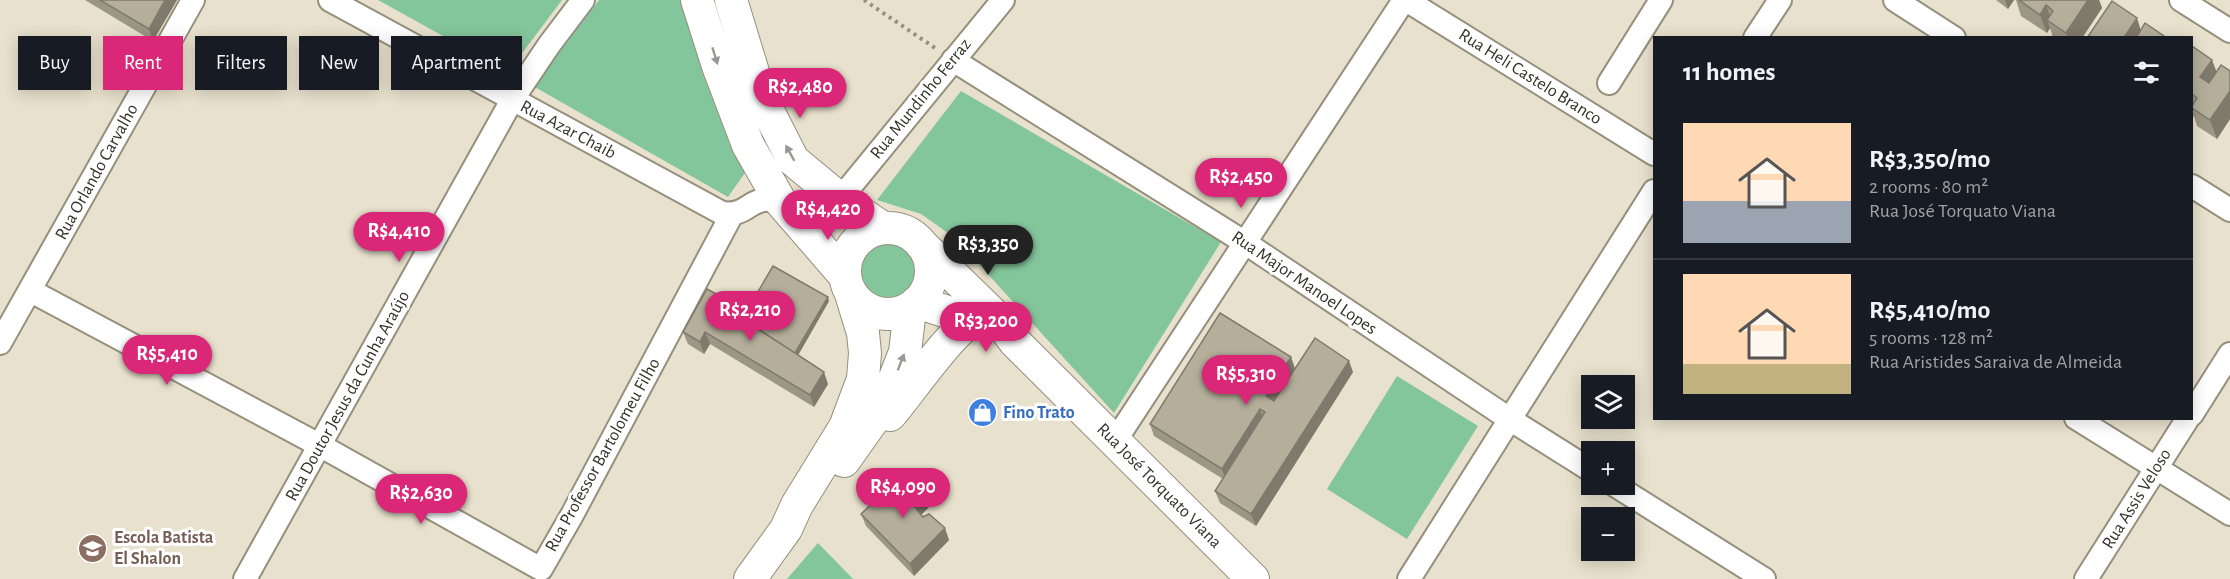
<!DOCTYPE html>
<meta charset="utf-8">
<style>
:root{--surface:#171b24;--page:#20242c;--text:#f1f3f6;--muted:#9ea1a6;--line:#363941;--accent:#db2777}
body{margin:0;font-family:"Alegreya Sans",sans-serif;background:var(--page);color:var(--text);height:100vh;display:flex;flex-direction:column;font-size:22px;white-space:nowrap}
*{box-sizing:border-box;margin:0}
p{font-size:20px;color:var(--muted)}
.icon{flex:none;width:33px;height:33px;fill:none;stroke:currentColor;stroke-width:2;stroke-linecap:round;stroke-linejoin:round}
.map{position:relative;flex:1;overflow:hidden}
.details{position:absolute;left:1653px;top:36px;width:540px;height:384px;display:flex;flex-direction:column;background:var(--surface);border-radius:0px;box-shadow:0 3px 15px #0003}
.details>*{flex:none}
.top-card{position:absolute;left:18px;top:36px;width:570px;height:54px;display:flex;gap:12px}
.tools{position:absolute;left:1581px;top:375px;display:grid;gap:12px}
.tools a{display:grid;place-items:center;width:54px;height:54px;border-radius:0px;background:var(--surface);box-shadow:0 3px 15px #0003;font-size:30px}
.price{position:absolute;translate:-50% -51px;padding:0 14px;border-radius:21px;background:var(--accent);color:#fff;font-size:20px;line-height:39px;filter:drop-shadow(0 2px 3px #0008)}
.price::after{content:'';position:absolute;left:50%;top:36px;width:18px;height:14px;margin-left:-9px;background:inherit;clip-path:polygon(0 0,100% 0,50% 100%)}
.price.current{background:#222;color:#fff}
ul{padding:0;list-style:none}
li{display:flex;align-items:center;gap:18px;height:150px;padding:0 30px}
li+li{border-top:2px solid var(--line)}
li span{display:grid;place-items:center;flex:none;width:168px;height:120px;border-radius:0px;color:#555}
li>.icon{margin-inline-start:auto}
span .icon{width:72px;height:72px;fill:#fffc;stroke-width:1}
li b{font-size:26px}
h2{display:flex;justify-content:space-between;align-items:center;height:72px;padding:0 30px;font-size:26px}
.tag{padding:0 21px;border-radius:0px;background:var(--surface);box-shadow:0 3px 15px #0003;font-size:21px;line-height:54px}
.tag.current{background:var(--accent);color:#fff}
.map>svg:first-child{display:block}
</style>
<div class="map">
<svg width="2230" height="579" viewBox="0 0 2230 579">
<rect width="100%" height="100%" fill="#e8e1cd"/>
<path fill="#84c69b" d="M 378,0 L 562,0 L 508,72 Z
M 599,0 L 687,0 L 749,167 L 728,197 L 533,86 Z
M 961,91 L 1221,242 L 1114,413 L 955,238 L 921,214 L 877,200 Z
M858 271a29 29 0 1 1 58 0a29 29 0 1 1-58 0Z
M 1397,376 L 1478,426 L 1407,539 L 1327,489 Z
M 818,543 L 853,579 L 787,579 Z"/>
<g fill="none" stroke-linecap="round" stroke-linejoin="round">
<defs>
<path id="street" d="M 330,0 L 722,213 C 746,216 747,202 764,200 C 769,199 775,201 780,201
M 1406,0 L 1654,154
M 1895,0 L 1954,38
M 2181,0 L 2230,31
M 1755,38 L 1780,0
M 953,60 L 1244,242 L 1511,420 L 1592,471
M 1609,83 L 1661,0
M 2192,186 L 2230,210
M 840,199 L 1003,0
M 31,291 L 321,446 L 541,569 L 572,515 L 732,214
M 0,343 L 193,0
M 2192,414 L 2230,354
M 2076,418 L 2230,514
M 1115,441 L 1404,0
M 1613,484 L 1764,579
M 245,579 L 512,100 L 549,45 L 583,0
M 1409,579 L 1654,191
M 2086,579 L 2188,418"/>
<path id="secondary" d="M 697,0 L 718,66 L 748,145 L 780,201 L 845,276
M 731,0 L 760,95 L 793,160 L 840,199 L 883,228
M845 271a43 43 0 1 1 86 0a43 43 0 1 1-86 0Z
M 921,244 L 997,318 L 1015,342 L 1253,579
M 917,302 L 987,325
M 890,415 C 907,396 951,331 970,323 C 974,322 980,323 984,323
M 844,461 L 885,403 L 905,352 L 910,309
M 750,579 L 786,529 L 797,505 L 845,427 L 863,379 L 865,353 L 863,333 L 851,294"/>
</defs>
<use href="#street" stroke="#958f7c" stroke-width="26"/>
<use href="#secondary" stroke="#958f7c" stroke-width="34"/>
<path stroke="#938e80" stroke-width="4" stroke-dasharray="3 4.5" stroke-linecap="butt" d="M 864,0 L 935,48"/>
<use href="#street" stroke="#fff" stroke-width="22"/>
<use href="#secondary" stroke="#fff" stroke-width="32"/>
</g>
<path fill="#9c9685" d="M 85,0 L 177,0 L 153,41 Z
M 1996,0 L 2014,0 L 2008,9 Z
M 2016,0 L 2099,0 L 2102,8 L 2082,38 L 2053,38 L 2050,28 L 2047,33 L 2021,16 Z
M 2192,46 L 2212,60 L 2216,72 L 2230,71 L 2230,119 L 2217,139 L 2197,126 L 2194,116 L 2192,119 Z
M 829,301 L 798,355 L 828,384 L 814,407 L 710,344 L 704,354 L 688,344 L 683,332 L 743,318 Z
M 1291,357 L 1295,369 L 1353,372 L 1256,526 L 1220,503 L 1215,491 L 1223,479 L 1154,436 L 1150,424 Z
M 929,507 L 921,515 L 949,540 L 914,576 L 866,526 L 861,514 Z"/>
<path fill="#7f7a6c" d="M 165,0 L 177,0 L 153,41 L 149,29 Z
M 2005,0 L 2014,0 L 2008,9 Z
M 2088,0 L 2099,0 L 2102,8 L 2082,38 L 2068,38 L 2066,33 Z
M 2046,5 L 2053,24 L 2047,20 L 2050,28 L 2047,33 L 2040,15 Z
M 2137,18 L 2143,37 L 2143,38 L 2126,38 L 2125,36 Z
M 2212,60 L 2219,78 L 2207,96 L 2200,77 Z
M 2230,91 L 2230,119 L 2217,139 L 2210,120 Z
M 828,297 L 829,301 L 796,359 L 795,354 Z
M 739,306 L 743,318 L 742,324 L 737,315 Z
M 705,332 L 710,344 L 704,354 L 700,342 Z
M 1291,357 L 1295,369 L 1270,408 L 1266,396 Z
M 1349,361 L 1353,372 L 1256,526 L 1251,514 Z
M 824,372 L 828,384 L 814,407 L 810,395 Z
M 1260,409 L 1264,421 L 1226,481 L 1222,469 Z
M 925,495 L 929,507 L 918,518 L 914,506 Z
M 945,528 L 949,540 L 914,576 L 910,564 Z"/>
<path fill="#b5ae9b" stroke="#7f7a6c" stroke-width="1.5" d="M 100,0 L 165,0 L 149,29 Z
M 2019,0 L 2088,0 L 2066,33 L 2047,20 L 2053,11 L 2046,5 L 2040,15 Z
M 2112,1 L 2137,18 L 2125,36 L 2128,38 L 2087,38 Z
M 2145,23 L 2164,36 L 2163,38 L 2136,38 Z
M 2192,46 L 2212,60 L 2200,77 L 2209,83 L 2221,65 L 2230,71 L 2230,91 L 2210,120 L 2192,108 L 2192,106 L 2197,98 L 2192,94 Z
M 773,266 L 828,297 L 795,353 L 742,319 Z
M 707,289 L 739,306 L 737,315 L 824,372 L 810,395 L 705,332 L 700,342 L 683,332 Z
M 1220,313 L 1291,357 L 1266,396 L 1274,401 L 1315,338 L 1349,361 L 1251,514 L 1215,491 L 1265,412 L 1260,409 L 1222,469 L 1150,424 Z
M 905,473 L 925,495 L 914,506 L 923,517 L 929,514 L 945,528 L 910,564 L 861,514 Z"/>
<defs><path id="oneway-solid" d="M-6-.8H1V-3.2L6.5 0L1 3.2V.8H-6Z" transform="scale(1.5)"/></defs>
<g fill="#9a9894">
<use href="#oneway-solid" transform="translate(715 56) rotate(73)"/>
<use href="#oneway-solid" transform="translate(790 153) rotate(-119)"/>
<use href="#oneway-solid" transform="translate(901 362) rotate(-69)"/>
</g>
<defs>
<symbol id="shop-disc" viewBox="-11 -11 22 22"><circle r="9.5" fill="#3f7fe0" stroke="#fff"/><path d="M-5-2.5h2.3a2.7 3.5 0 0 1 5.4 0H5L5.5 6h-11ZM-1.5-2.5h3a1.5 2.3 0 0 0-3 0Z" fill="#fff"/></symbol>
<symbol id="school-disc" viewBox="-11 -11 22 22"><circle r="9.5" fill="#8d6e63" stroke="#fff"/><path d="M0-5L7-2L0 1L-7-2ZM-4 1L0 2.5L4 1V4Q0 6-4 4Z" fill="#fff"/></symbol>
</defs>
<g fill-rule="evenodd">
<use href="#shop-disc" x="966" y="396" width="33" height="33"/>
<use href="#school-disc" x="76" y="532" width="33" height="33"/>
</g>
<g text-anchor="middle" dominant-baseline="central" stroke-width="6" stroke-linejoin="round" paint-order="stroke">
<g font-size="18" fill="#35322a" stroke="#fff">
<text transform="translate(1530 77) rotate(32)">Rua Heli Castelo Branco</text>
<text transform="translate(921 99) rotate(-51)">Rua Mundinho Ferraz</text>
<text transform="translate(568 130) rotate(28)">Rua Azar Chaib</text>
<text transform="translate(97 172) rotate(-61)">Rua Orlando Carvalho</text>
<text transform="translate(1304 283) rotate(34)">Rua Major Manoel Lopes</text>
<text transform="translate(348 396) rotate(-61)">Rua Doutor Jesus da Cunha Araújo</text>
<text transform="translate(603 455) rotate(-61)">Rua Professor Bartolomeu Filho</text>
<text transform="translate(1159 486) rotate(45)">Rua José Torquato Viana</text>
<text transform="translate(2137 499) rotate(-58)">Rua Assis Veloso</text>
</g>
<g font-size="18" font-weight="bold" fill="#366cbe" stroke="#fff" text-anchor="start">
<text x="1003" y="413">Fino Trato</text>
</g>
<g font-size="18" font-weight="bold" fill="#785e54" stroke="#fff" text-anchor="start">
<text x="114" y="538">Escola Batista<tspan x="114" dy="21">El Shalon</tspan></text>
</g>
</g>
</svg>
<div class="tools">
<a><svg class="icon" aria-label="layers" viewBox="0 0 24 24"><path d="M12 4l9 5-9 5-9-5zM3 14l9 5 9-5"/></svg></a>
<a>+</a>
<a>−</a>
</div>
<b class="price" style="left:800px;top:119px">R$2,480</b>
<b class="price" style="left:1241px;top:209px">R$2,450</b>
<b class="price" style="left:828px;top:241px">R$4,420</b>
<b class="price" style="left:399px;top:263px">R$4,410</b>
<b class="price current" style="left:988px;top:276px">R$3,350</b>
<b class="price" style="left:750px;top:342px">R$2,210</b>
<b class="price" style="left:986px;top:353px">R$3,200</b>
<b class="price" style="left:167px;top:386px">R$5,410</b>
<b class="price" style="left:1246px;top:406px">R$5,310</b>
<b class="price" style="left:903px;top:519px">R$4,090</b>
<b class="price" style="left:421px;top:525px">R$2,630</b>
<div class="top-card">
<a class="tag">Buy</a>
<a class="tag current">Rent</a>
<a class="tag">Filters</a>
<a class="tag">New</a>
<a class="tag">Apartment</a>
</div>
<section class="details">
<h2>11 homes<svg class="icon" aria-label="filters" viewBox="0 0 24 24"><path d="M4 7h16M4 17h16"/><circle cx="9" cy="7" r="2"/><circle cx="15" cy="17" r="2"/></svg></h2>
<ul>
<li><span style="background:linear-gradient(#ffd9b3 65%,#9aa5b1 0)"><svg class="icon" aria-label="home" viewBox="0 0 24 24"><path d="M3 11l9-7 9 7M6 9v11h12V9"/></svg></span><div><b>R$3,350/mo</b><p>2 rooms · 80 m²</p><p>Rua José Torquato Viana</p></div></li>
<li><span style="background:linear-gradient(#ffd9b3 75%,#c2b280 0)"><svg class="icon" aria-label="home" viewBox="0 0 24 24"><path d="M3 11l9-7 9 7M6 9v11h12V9"/></svg></span><div><b>R$5,410/mo</b><p>5 rooms · 128 m²</p><p>Rua Aristides Saraiva de Almeida</p></div></li>
</ul>
</section>
</div>
